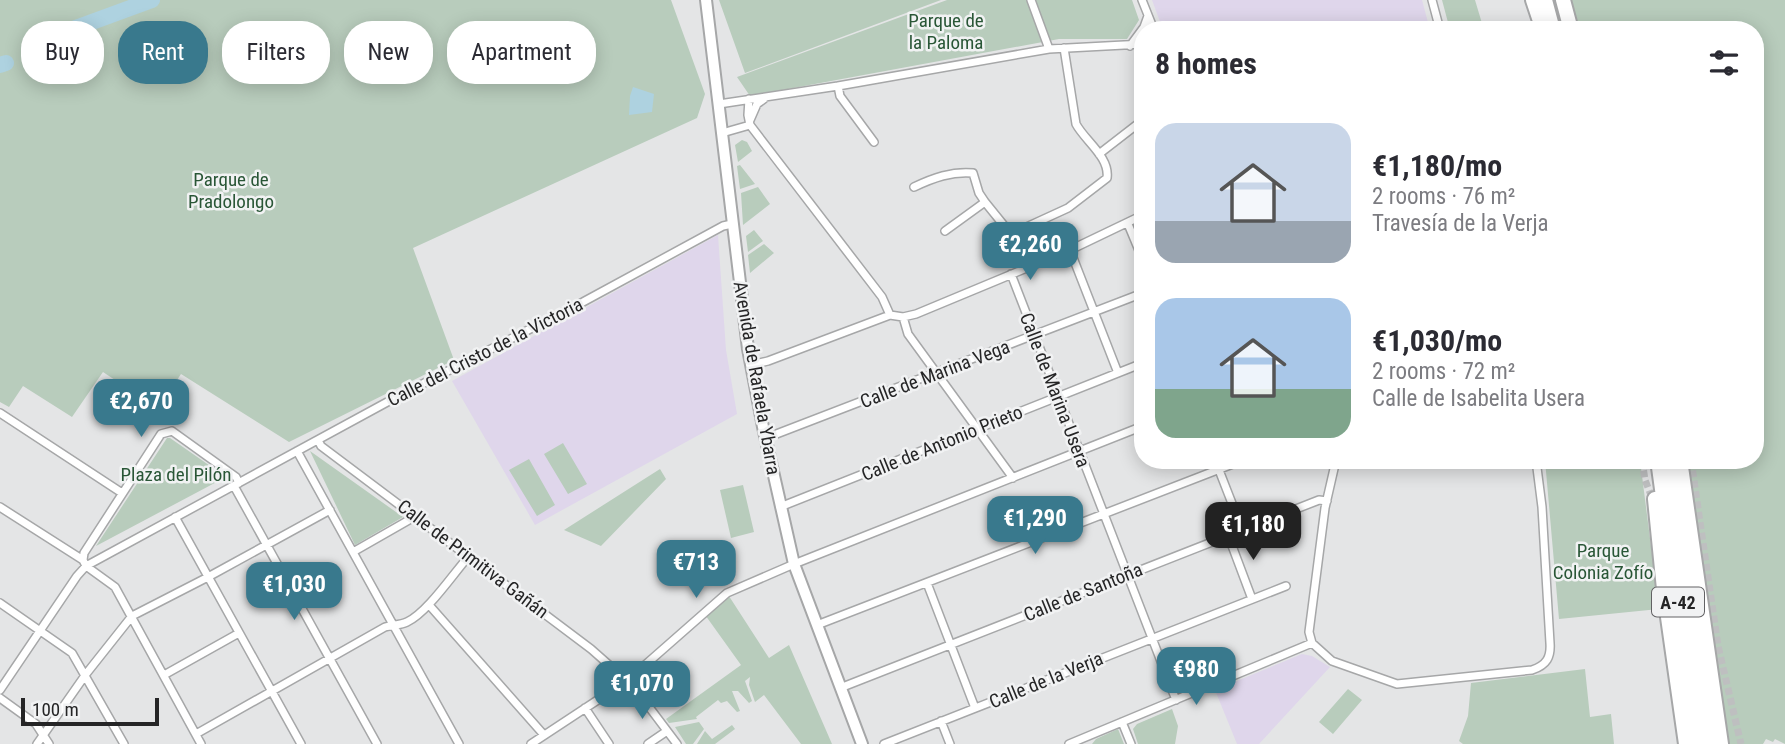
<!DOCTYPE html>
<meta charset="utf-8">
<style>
:root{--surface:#fff;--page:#f2f2f3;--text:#2b2b33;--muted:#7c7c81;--accent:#39798d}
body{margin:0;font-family:"Roboto Condensed",sans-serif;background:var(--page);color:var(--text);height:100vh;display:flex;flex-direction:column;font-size:26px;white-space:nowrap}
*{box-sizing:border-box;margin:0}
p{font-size:23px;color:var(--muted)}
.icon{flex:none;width:38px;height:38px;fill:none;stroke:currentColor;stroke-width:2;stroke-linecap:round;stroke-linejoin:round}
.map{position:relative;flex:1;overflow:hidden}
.panel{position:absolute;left:1134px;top:21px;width:630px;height:448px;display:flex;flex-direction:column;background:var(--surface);border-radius:28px;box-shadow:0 4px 18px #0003}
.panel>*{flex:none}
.hud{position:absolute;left:21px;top:21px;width:665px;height:63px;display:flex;gap:14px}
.scale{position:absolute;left:21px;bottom:18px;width:138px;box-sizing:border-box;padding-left:7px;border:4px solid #252526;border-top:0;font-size:19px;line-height:24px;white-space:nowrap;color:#252526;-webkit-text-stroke:5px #f1f2f3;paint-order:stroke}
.price{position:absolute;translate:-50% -60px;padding:0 16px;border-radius:14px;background:var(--accent);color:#fff;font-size:23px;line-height:46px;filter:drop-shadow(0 2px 4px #0008)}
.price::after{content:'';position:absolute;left:50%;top:42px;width:21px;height:16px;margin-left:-10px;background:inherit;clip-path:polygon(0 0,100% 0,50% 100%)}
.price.current{background:#222;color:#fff}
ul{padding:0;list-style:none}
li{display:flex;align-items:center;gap:21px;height:175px;padding:0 21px}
li span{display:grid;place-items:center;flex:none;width:196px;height:140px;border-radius:21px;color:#555}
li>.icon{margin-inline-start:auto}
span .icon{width:84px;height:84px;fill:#fffc;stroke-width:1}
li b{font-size:30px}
h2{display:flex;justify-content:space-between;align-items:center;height:84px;padding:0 21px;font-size:30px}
.tag{padding:0 24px;border-radius:28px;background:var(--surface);box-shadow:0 4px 18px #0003;font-size:24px;line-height:63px}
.tag.current{background:var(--accent);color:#fff}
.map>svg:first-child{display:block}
</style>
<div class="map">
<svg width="1785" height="744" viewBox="0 0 1785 744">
<rect width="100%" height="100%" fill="#e4e5e6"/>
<path fill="#dfd6eb" d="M 1152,0 L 1422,0 L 1430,30 L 1163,30 Z
M 718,235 L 726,350 L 737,414 L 535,525 L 452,381 Z
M 1302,654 L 1312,656 L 1330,667 L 1259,744 L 1237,744 L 1215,690 Z"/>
<path fill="#b8ccbc" d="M 0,0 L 671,0 L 705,94 L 697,118 L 413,248 L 454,360 L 289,442 L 181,374 L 168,394 L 148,381 L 139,396 L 103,372 L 72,417 L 23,386 L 9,407 L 0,402 Z
M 719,0 L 941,0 L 745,73 Z
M 947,0 L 1132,0 L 1139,20 L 1127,39 L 1059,39 L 750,96 L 737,77 Z
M 1442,0 L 1475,0 L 1484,30 L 1450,30 Z
M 1570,0 L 1785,0 L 1785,744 L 1775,739 L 1773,742 L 1766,739 L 1763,744 L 1724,744 L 1682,460 L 1755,460 L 1755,30 L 1579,30 Z
M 742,140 L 747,142 L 752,151 L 738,162 L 735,145 Z
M 740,165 L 755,184 L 740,189 L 737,166 Z
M 758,187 L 770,204 L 743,225 L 741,193 Z
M 754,230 L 763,241 L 748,252 L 746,236 Z
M 764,244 L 774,253 L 750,273 L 748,255 Z
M 167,438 L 170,438 L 226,477 L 96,546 Z
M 563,443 L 587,484 L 568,494 L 544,454 Z
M 310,451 L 403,517 L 355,545 Z
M 529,459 L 555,505 L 537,516 L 509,470 Z
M 1545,460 L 1640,460 L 1659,609 L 1559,619 Z
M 660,469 L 666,479 L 601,546 L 564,530 Z
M 743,485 L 754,532 L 731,538 L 720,490 Z
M 727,593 L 769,658 L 789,645 L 832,744 L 801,744 L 764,695 L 755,702 L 749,685 L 750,677 L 745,681 L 752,701 L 749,703 L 738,691 L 732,691 L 740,711 L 737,712 L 727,701 L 721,703 L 718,700 L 696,717 L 697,719 L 669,723 L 666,719 L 741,665 L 703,612 Z
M 1585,669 L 1590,717 L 1611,714 L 1614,744 L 1463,744 L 1459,741 L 1468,716 L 1471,683 Z
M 1348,689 L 1362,700 L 1333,734 L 1319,722 Z
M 1172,709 L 1178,726 L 1175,744 L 1138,744 L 1133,729 L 1137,724 Z
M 699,722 L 704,729 L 693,744 L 686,744 L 675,727 Z
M 732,725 L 735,729 L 715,744 L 697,744 L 705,731 L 712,739 Z
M 1118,729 L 1124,744 L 1092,744 L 1096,739 Z"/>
<path fill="#aed2e0" d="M 633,87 L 654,94 L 652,112 L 629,115 L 630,96 Z"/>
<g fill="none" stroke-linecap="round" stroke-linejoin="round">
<path stroke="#aed2e0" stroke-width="16" d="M 46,46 L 51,37 L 152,0
M 0,65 L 6,63"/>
<path stroke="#bebfc0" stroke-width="7" stroke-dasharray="7 3.5" stroke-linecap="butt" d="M 1642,460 L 1645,480 L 1653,500
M 1691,460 L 1718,646 L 1741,744"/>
<defs>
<path id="minor" d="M 1031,0 L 1049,49
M 1142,0 L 1154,30
M 1432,0 L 1440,30
M 1130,46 L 1144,27 L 1148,16
M 838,86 L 840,96 L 874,142
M 749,99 L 748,115 L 750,125 L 882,297 L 890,315 L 903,317 L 908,334 L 1013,478
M 719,104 L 838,86 L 1049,49 L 1143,44
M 750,120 L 757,104 L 764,99
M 722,133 L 750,125
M 1099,154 L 1139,123
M 914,187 C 933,178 952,171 973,173 L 979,193 L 985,202 L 1006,228 L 1012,231 L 1020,230 L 1068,208 L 1107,178 C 1110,157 1085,141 1076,124 L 1064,48
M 1128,224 L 1143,260
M 945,231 L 985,202
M 1070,250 L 1118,373
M 1011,274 L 1176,700
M 903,317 L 916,314 L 1070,250 L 1143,215
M 751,365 L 768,361 L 890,315
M 0,413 L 122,493
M 766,438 L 1143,293
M 318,440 L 321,446 L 591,649 L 634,687 L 677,744
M 297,451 L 459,744
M 1219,470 L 1242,529
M 234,486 L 377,744
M 0,507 L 83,560 L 86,566 L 115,587 L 201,744
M 780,507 L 1143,363
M 175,517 L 301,744
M 1228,535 L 1252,599
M 353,552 L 416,516
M 83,560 L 84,553 L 161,434 L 172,431 L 236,477 L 239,483
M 927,583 L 975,708
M 0,603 L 72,653 L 124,744
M 430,606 L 544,735
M 817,625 L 1243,460
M 1312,643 L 1332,661 L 1397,684 L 1532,670 C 1547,665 1551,657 1550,643 L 1542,507 L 1536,460
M 1312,643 L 1309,632 L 1325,508 L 1336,460
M 164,675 L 239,633
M 840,688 L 1319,500 L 1327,501
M 0,690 L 77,576 L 86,566 L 391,400 L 583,302 L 723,226 L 732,224
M 0,698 L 36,724 L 49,744
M 585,708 L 609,744
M 941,721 L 950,744
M 1122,722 L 1131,744
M 196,734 L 385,627 C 392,625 401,625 407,622 C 427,613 453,574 469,556
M 37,744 L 86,674 L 132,616 L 208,577 L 330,510
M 531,744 L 628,680 L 727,593 L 794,564 L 1143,426
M 648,744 L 667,731
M 884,744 L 1286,586
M 1069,744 L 1312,643"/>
<path id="secondary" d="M 706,0 L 748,349 L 763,427 L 794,564 L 862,744"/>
<path id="motorway" d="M 1533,0 L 1543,30
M 1545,0 L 1553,30
M 1563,0 L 1571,30
M 1658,460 L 1697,744
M 1680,460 L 1721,744
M 1672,468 L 1709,744
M 1655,499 L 1664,589 L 1686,744"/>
</defs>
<use href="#minor" stroke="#a6a7a8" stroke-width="10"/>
<use href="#secondary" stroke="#a6a7a8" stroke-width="14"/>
<use href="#motorway" stroke="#a6a7a8" stroke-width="18"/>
<use href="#minor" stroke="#fff" stroke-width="7"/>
<use href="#secondary" stroke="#fff" stroke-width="10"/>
<use href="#motorway" stroke="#fff" stroke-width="14"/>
</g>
<g text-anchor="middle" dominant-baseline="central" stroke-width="5" stroke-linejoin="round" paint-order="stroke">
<rect fill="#f1f2f3" stroke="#626264" stroke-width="2" x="1652" y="587.5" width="52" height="29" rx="5"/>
<g font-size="18" font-weight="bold" fill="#252526">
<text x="1678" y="602">A-42</text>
</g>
<g font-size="19" fill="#295636" stroke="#f1f2f3">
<text x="946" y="20">Parque de<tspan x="946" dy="22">la Paloma</tspan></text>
<text x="231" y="179">Parque de<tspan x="231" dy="22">Pradolongo</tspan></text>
<text x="176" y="474">Plaza del Pilón</text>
<text x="1603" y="550">Parque<tspan x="1603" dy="22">Colonia Zofío</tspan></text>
</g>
<g font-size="19" fill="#252526" stroke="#f1f2f3">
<text transform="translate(485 352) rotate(-27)">Calle del Cristo de la Victoria</text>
<text transform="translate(935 374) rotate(-21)">Calle de Marina Vega</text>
<text transform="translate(757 378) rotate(80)">Avenida de Rafaela Ybarra</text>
<text transform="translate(1055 390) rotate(69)">Calle de Marina Usera</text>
<text transform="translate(942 443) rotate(-22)">Calle de Antonio Prieto</text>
<text transform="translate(473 559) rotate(37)">Calle de Primitiva Gañán</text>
<text transform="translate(1083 592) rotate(-22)">Calle de Santoña</text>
<text transform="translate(1046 680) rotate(-22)">Calle de la Verja</text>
</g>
</g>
</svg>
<div class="scale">100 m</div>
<b class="price" style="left:1030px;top:282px">€2,260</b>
<b class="price" style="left:141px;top:439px">€2,670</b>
<b class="price" style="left:1035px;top:556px">€1,290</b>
<b class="price current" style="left:1253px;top:562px">€1,180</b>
<b class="price" style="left:696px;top:600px">€713</b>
<b class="price" style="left:294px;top:622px">€1,030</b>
<b class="price" style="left:1196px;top:707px">€980</b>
<b class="price" style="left:642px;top:721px">€1,070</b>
<div class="hud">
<a class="tag">Buy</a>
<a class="tag current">Rent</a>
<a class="tag">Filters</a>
<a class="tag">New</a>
<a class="tag">Apartment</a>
</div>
<section class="panel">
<h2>8 homes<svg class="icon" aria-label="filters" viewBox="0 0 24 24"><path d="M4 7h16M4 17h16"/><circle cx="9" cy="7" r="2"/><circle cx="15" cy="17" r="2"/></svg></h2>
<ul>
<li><span style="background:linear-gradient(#c9d6e8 70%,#9aa5b1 0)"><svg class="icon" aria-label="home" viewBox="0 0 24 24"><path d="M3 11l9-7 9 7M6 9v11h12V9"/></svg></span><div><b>€1,180/mo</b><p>2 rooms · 76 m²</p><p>Travesía de la Verja</p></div></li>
<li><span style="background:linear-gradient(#a9c7e8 65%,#7fa58c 0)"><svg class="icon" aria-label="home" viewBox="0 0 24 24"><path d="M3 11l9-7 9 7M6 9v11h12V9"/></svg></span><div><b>€1,030/mo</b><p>2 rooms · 72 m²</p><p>Calle de Isabelita Usera</p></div></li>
</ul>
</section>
</div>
